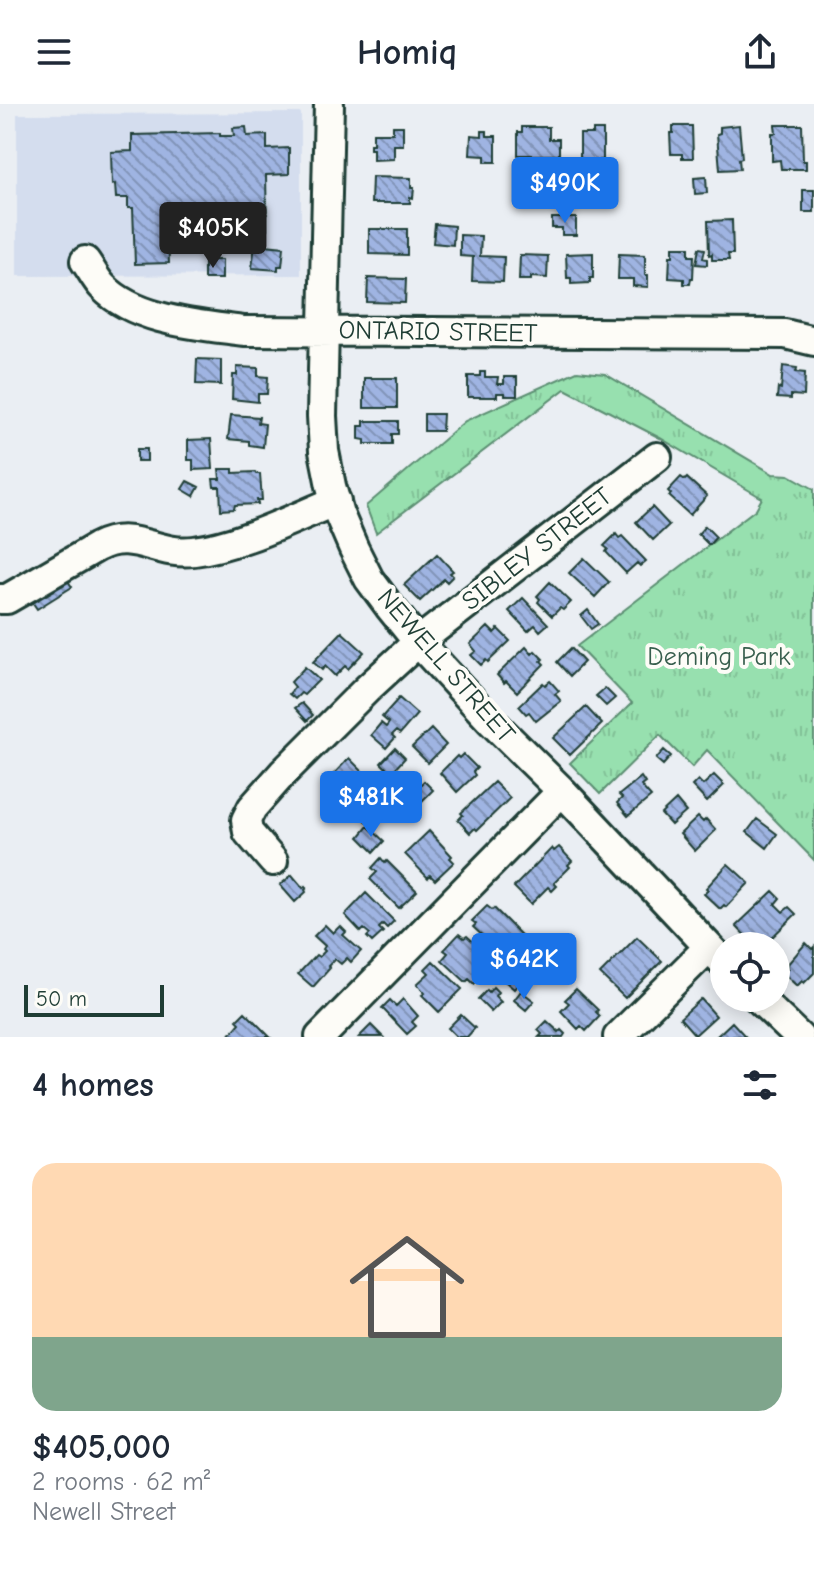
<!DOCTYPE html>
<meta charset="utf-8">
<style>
:root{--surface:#fff;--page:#f2f2f3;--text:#1f2937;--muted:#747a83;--accent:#1a73e8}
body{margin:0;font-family:"Comic Neue",sans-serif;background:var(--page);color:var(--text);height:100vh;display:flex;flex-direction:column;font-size:30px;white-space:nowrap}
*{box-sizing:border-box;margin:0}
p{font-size:26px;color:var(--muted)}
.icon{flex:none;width:44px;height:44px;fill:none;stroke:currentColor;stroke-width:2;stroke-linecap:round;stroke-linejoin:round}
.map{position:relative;height:933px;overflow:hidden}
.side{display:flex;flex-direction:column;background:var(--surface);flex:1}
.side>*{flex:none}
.buttons{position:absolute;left:710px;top:828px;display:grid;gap:16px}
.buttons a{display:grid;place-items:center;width:80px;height:80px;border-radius:50%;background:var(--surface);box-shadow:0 4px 20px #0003;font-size:40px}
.scale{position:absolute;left:24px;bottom:20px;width:140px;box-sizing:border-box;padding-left:8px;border:4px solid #1f3d34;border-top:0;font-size:22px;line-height:28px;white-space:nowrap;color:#1f3d34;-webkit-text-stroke:6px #fdfcf7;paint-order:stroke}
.price{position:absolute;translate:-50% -68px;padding:0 18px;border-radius:8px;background:var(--accent);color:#fff;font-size:26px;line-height:52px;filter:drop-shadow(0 2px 4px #0008)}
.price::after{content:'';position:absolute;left:50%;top:48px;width:24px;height:18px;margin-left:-12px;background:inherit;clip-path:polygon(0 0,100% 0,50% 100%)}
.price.on{background:#222;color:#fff}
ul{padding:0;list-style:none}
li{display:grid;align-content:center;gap:16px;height:424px;padding:0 32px}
li span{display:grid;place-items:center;height:248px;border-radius:24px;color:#555}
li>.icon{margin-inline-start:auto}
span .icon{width:144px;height:144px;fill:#fffc;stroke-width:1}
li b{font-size:34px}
h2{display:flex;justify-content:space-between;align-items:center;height:96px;padding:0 32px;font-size:34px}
header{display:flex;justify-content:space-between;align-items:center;height:104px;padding:0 32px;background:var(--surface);font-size:36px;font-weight:800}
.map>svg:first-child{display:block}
</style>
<header><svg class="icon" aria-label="menu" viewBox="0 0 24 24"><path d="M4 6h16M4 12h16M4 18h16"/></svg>Homiq<svg class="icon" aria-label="share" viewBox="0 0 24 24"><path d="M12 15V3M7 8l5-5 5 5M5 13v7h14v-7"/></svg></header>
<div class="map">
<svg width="814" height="933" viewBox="0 0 814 933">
<defs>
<pattern id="park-tufts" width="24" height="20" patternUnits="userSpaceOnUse" patternTransform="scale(2)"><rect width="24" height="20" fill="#97e0af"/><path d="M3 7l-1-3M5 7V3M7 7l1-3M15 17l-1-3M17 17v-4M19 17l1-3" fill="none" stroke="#82c197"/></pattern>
<pattern id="building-back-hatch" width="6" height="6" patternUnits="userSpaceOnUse" patternTransform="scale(2)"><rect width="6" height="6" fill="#9fb4e2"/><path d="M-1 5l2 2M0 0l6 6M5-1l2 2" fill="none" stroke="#8194b8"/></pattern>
</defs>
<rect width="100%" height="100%" fill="#eaeef3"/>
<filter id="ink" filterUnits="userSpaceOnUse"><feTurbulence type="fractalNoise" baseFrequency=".0125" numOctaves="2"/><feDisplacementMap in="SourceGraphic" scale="16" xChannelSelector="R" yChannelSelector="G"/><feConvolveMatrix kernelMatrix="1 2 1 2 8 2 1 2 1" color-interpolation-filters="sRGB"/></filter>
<g filter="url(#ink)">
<path fill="#d4ddee" d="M 301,9 L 301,171 L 17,172 L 17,10 Z"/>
<path fill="url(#park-tufts)" stroke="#5b8e72" stroke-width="2" d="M 577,267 L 605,270 L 773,370 L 789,371 L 814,385 L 814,756 L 707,646 L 692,663 L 660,631 L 600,690 L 570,659 L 632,599 L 577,542 L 756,405 L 762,394 L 660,334 L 565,285 L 376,429 L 366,402 L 465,317 Z"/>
<path fill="url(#building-back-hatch)" stroke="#1f3d34" stroke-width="2" d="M 739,21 L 742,54 L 739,55 L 740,65 L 720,66 L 717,30 L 720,29 L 720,23 Z
M 775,21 L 802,21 L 803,57 L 806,57 L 806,65 L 781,65 L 780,56 L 772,57 L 772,29 L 776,29 Z
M 393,22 L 403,22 L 403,41 L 394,41 L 394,55 L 373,56 L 373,45 L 370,45 L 370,40 L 373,40 L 373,29 L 393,29 Z
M 673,22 L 692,22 L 693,54 L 682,54 L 682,50 L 671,50 L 670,29 L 673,29 Z
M 246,23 L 247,32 L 267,31 L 267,45 L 289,44 L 289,70 L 266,71 L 267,125 L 246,126 L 246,129 L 237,129 L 237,125 L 168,127 L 169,159 L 135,160 L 133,104 L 128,104 L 128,94 L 116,94 L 115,80 L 112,81 L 111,48 L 132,47 L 132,31 L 220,29 L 220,32 L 234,32 L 233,24 Z
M 522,23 L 549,23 L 549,35 L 559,35 L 559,51 L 518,51 L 518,28 L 522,28 Z
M 593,26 L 603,26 L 603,56 L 600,56 L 600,74 L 583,73 L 583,57 L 580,57 L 580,30 L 593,30 Z
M 482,27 L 487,27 L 487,32 L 496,32 L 496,58 L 485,58 L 485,52 L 470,51 L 471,31 L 482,32 Z
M 372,73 L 411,74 L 411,84 L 414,84 L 413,94 L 410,93 L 410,99 L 371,99 Z
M 706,73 L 707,89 L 695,90 L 694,74 Z
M 803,86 L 814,86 L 814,108 L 803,108 Z
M 552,114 L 576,114 L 576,131 L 562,131 L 562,124 L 552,124 Z
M 732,116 L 733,150 L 728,150 L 729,156 L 712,156 L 712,150 L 709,151 L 708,117 Z
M 435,120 L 454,122 L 453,141 L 433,139 Z
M 369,125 L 407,125 L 407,151 L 369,150 Z
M 460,131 L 481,132 L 480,152 L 504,153 L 503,178 L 472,177 L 473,153 L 460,152 Z
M 255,140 L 284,143 L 282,162 L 278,162 L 278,166 L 252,164 Z
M 673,143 L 689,143 L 689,152 L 694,152 L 693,174 L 691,174 L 690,180 L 684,180 L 684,175 L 669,174 L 670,152 L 673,152 Z
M 699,144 L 705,145 L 703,154 L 707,155 L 707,161 L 696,160 Z
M 593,149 L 593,174 L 590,174 L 590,179 L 571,180 L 571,174 L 567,174 L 566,150 Z
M 619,150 L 645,151 L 645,171 L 648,171 L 648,183 L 633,182 L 633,175 L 618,175 Z
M 520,151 L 548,152 L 547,174 L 531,173 L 531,176 L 519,176 Z
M 204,156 L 222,156 L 222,175 L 204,175 Z
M 368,174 L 406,175 L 405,199 L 367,198 Z
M 197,255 L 221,256 L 221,281 L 196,280 Z
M 783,262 L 797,264 L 796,268 L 805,269 L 804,292 L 791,291 L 791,295 L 777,294 L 778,284 L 781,285 Z
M 237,263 L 258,264 L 258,272 L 268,273 L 267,290 L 258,290 L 258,298 L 232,295 L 233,271 L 237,271 Z
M 480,268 L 485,268 L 485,273 L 498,273 L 497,280 L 504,280 L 504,273 L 517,273 L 517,292 L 505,292 L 505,289 L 497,289 L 497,293 L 468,293 L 468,272 L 480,272 Z
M 364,274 L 397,274 L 397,304 L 364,304 Z
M 424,310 L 443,310 L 442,327 L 424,327 Z
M 231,311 L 259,313 L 258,319 L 265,320 L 263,343 L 249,341 L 249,337 L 228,335 Z
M 364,317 L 398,317 L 398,330 L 392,330 L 392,340 L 365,340 L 365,336 L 359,335 L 359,322 L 364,322 Z
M 211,335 L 213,365 L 193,366 L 193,356 L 188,356 L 188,336 Z
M 137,345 L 147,345 L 147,357 L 137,357 Z
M 219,365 L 233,365 L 233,369 L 255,368 L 256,370 L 260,370 L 262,396 L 257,396 L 258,400 L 235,401 L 234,405 L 221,406 L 220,383 L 214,383 L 213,375 L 220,375 Z
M 681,373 L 685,376 L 687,374 L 707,392 L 690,411 L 669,392 L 671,390 L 668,387 Z
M 187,377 L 199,383 L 194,392 L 182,385 Z
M 652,403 L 669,421 L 653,436 L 636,418 Z
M 705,422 L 716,433 L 709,441 L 698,430 Z
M 616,430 L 619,434 L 622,432 L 646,457 L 640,462 L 637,459 L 626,469 L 606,448 L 608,445 L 604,442 Z
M 437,450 L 453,467 L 450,469 L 453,472 L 447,478 L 444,475 L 420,497 L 404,481 Z
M 584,454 L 609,478 L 595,493 L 569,469 Z
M 66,474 L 72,483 L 37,505 L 33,499 L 38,496 L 36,493 Z
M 550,478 L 571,498 L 563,506 L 560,504 L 552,512 L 538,498 L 540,495 L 537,492 Z
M 523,494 L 548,520 L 540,527 L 535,521 L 528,527 L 509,507 Z
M 588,506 L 598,520 L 591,525 L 581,512 Z
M 488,523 L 494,529 L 498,525 L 510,537 L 488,558 L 486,556 L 481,561 L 471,551 L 476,547 L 470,540 Z
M 342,528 L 364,548 L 348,565 L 345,562 L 335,572 L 325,562 L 322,566 L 313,558 Z
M 526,543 L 532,550 L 535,547 L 543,555 L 541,557 L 544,560 L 517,588 L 506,577 L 504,579 L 497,571 Z
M 571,544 L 584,558 L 570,572 L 557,558 Z
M 305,563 L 319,576 L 304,591 L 301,589 L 295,595 L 289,590 L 295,583 L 291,578 Z
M 550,577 L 559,587 L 555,590 L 561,597 L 536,617 L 529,608 L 526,610 L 519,602 L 543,579 L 545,581 Z
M 605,584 L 615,594 L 606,602 L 596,592 Z
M 399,594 L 417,610 L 400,630 L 396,627 L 392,631 L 395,634 L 386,644 L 371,631 L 381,619 L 386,623 L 389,619 L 382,613 Z
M 302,599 L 313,611 L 307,617 L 295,604 Z
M 586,603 L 602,620 L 570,651 L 553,634 Z
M 431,625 L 446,641 L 428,659 L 412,643 Z
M 395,644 L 405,654 L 391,669 L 381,659 Z
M 664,646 L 671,652 L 663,661 L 656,655 Z
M 463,650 L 477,664 L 473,668 L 475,671 L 457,688 L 440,669 L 457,652 L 459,654 Z
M 349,654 L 367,672 L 350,690 L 331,673 Z
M 714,671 L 724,681 L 707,698 L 692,682 L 698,676 L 703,681 Z
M 641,673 L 645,679 L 641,682 L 651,693 L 628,712 L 617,699 L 622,694 L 619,691 Z
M 424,677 L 433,686 L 419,700 L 410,691 Z
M 494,678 L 510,694 L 477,726 L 475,724 L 470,729 L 458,716 L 463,711 L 461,709 Z
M 373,694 L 387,708 L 372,723 L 358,710 Z
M 676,696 L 686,708 L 671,721 L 661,710 Z
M 698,713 L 703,718 L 706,715 L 716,726 L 695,747 L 680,730 Z
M 757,715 L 777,730 L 767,744 L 747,728 Z
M 368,722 L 384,737 L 374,748 L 359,733 Z
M 429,727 L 452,752 L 450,754 L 454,758 L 435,776 L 430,771 L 428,774 L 405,750 Z
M 559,743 L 572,757 L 568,761 L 570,763 L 554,779 L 557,782 L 552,787 L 548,783 L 531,800 L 514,783 L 552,744 L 554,747 Z
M 381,754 L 385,759 L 387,757 L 417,787 L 399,804 L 370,775 L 377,768 L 372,764 Z
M 728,760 L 749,779 L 726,803 L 724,801 L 720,805 L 704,790 L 708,786 L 706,784 Z
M 292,771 L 303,784 L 305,782 L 307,784 L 305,786 L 306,788 L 295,798 L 280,781 Z
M 773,787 L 780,794 L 775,800 L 783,808 L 789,803 L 796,810 L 763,842 L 751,842 L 753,840 L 736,822 Z
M 366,789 L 394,817 L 387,824 L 383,820 L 379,824 L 383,828 L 372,838 L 367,833 L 370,830 L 364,825 L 361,828 L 345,811 Z
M 487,802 L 492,806 L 494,804 L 524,834 L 519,840 L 523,844 L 515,853 L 510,848 L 505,853 L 473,823 L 476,820 L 472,817 Z
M 325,821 L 333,829 L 340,822 L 346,828 L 343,831 L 361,847 L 351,858 L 347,854 L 341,860 L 335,855 L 328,862 L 330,864 L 313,883 L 298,870 L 316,851 L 319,853 L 325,847 L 323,845 L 325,842 L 314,832 Z
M 459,830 L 464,834 L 467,832 L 490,853 L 487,857 L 491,861 L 474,880 L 469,875 L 466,878 L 442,856 L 448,849 L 444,846 Z
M 637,833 L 662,857 L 625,894 L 600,870 Z
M 806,839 L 812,845 L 814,843 L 814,869 L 804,879 L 802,877 L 797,882 L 784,870 L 788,864 L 786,862 Z
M 551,849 L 564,860 L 557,867 L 554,865 L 548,871 L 539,862 Z
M 433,857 L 462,885 L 439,908 L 422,891 L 425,889 L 417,880 L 429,869 L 425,865 Z
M 506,866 L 520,878 L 514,885 L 500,873 Z
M 493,883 L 498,888 L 495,892 L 501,898 L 491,908 L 478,895 L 487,886 L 489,888 Z
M 576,885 L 598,906 L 596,908 L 600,912 L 586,927 L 581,922 L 578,925 L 561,907 L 569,899 L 565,896 Z
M 521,887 L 534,897 L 526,906 L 514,896 Z
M 403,895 L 418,912 L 412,918 L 416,922 L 407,930 L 382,904 L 390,896 L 396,902 Z
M 701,895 L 716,912 L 695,931 L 680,914 Z
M 245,908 L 270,933 L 228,933 L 240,919 L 237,916 Z
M 461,911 L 475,924 L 467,933 L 457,933 L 448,924 Z
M 547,917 L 559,928 L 561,926 L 565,930 L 563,933 L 539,933 L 542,930 L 538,926 Z
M 732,918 L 745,932 L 716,933 Z
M 371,921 L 383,933 L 359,933 Z"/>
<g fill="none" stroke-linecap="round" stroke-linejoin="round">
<defs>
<path id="minor" d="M 329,0 L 322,312 L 324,347 L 331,382 L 339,410 L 354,445 L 369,475 L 389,502 L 418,538 L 491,617 L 562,687 L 724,859
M 85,157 C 91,165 96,176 103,183 C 136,217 200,221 244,227 L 785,230 L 814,237
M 0,495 L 7,495 L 97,443 C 134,424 155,452 194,447 C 238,442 294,414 336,397
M 273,757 L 248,728 L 246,716 L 252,704 L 283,669 L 368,584 L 418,538 L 657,353
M 758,894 L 799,933
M 320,933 L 562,687
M 618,933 L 709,843"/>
</defs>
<use href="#minor" stroke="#1f3d34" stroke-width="34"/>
<use href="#minor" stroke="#fdfcf7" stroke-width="28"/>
</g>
</g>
<g text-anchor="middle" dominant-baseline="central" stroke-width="8" stroke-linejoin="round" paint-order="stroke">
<g font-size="26" fill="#1f3d34" stroke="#fdfcf7">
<text transform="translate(438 228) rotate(1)">ONTARIO STREET</text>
<text transform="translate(537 445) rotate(-38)">SIBLEY STREET</text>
<text transform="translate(446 562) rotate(49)">NEWELL STREET</text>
</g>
<g font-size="26" fill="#375e4d" stroke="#fdfcf7">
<text x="719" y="553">Deming Park</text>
</g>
</g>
</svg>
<div class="buttons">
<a><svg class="icon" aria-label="locate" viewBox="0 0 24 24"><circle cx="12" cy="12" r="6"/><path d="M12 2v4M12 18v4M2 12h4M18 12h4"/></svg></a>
</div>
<div class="scale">50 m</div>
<b class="price" style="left:565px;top:121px">$490K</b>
<b class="price on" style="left:213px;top:166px">$405K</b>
<b class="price" style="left:371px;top:735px">$481K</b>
<b class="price" style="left:524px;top:897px">$642K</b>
</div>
<section class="side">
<h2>4 homes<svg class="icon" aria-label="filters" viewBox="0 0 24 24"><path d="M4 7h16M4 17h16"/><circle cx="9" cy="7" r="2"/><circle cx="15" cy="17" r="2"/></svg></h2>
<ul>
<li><span style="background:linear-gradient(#ffd9b3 70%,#7fa58c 0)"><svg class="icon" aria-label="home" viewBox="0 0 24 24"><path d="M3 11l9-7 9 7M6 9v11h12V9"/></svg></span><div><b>$405,000</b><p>2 rooms · 62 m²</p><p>Newell Street</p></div></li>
</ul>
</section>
